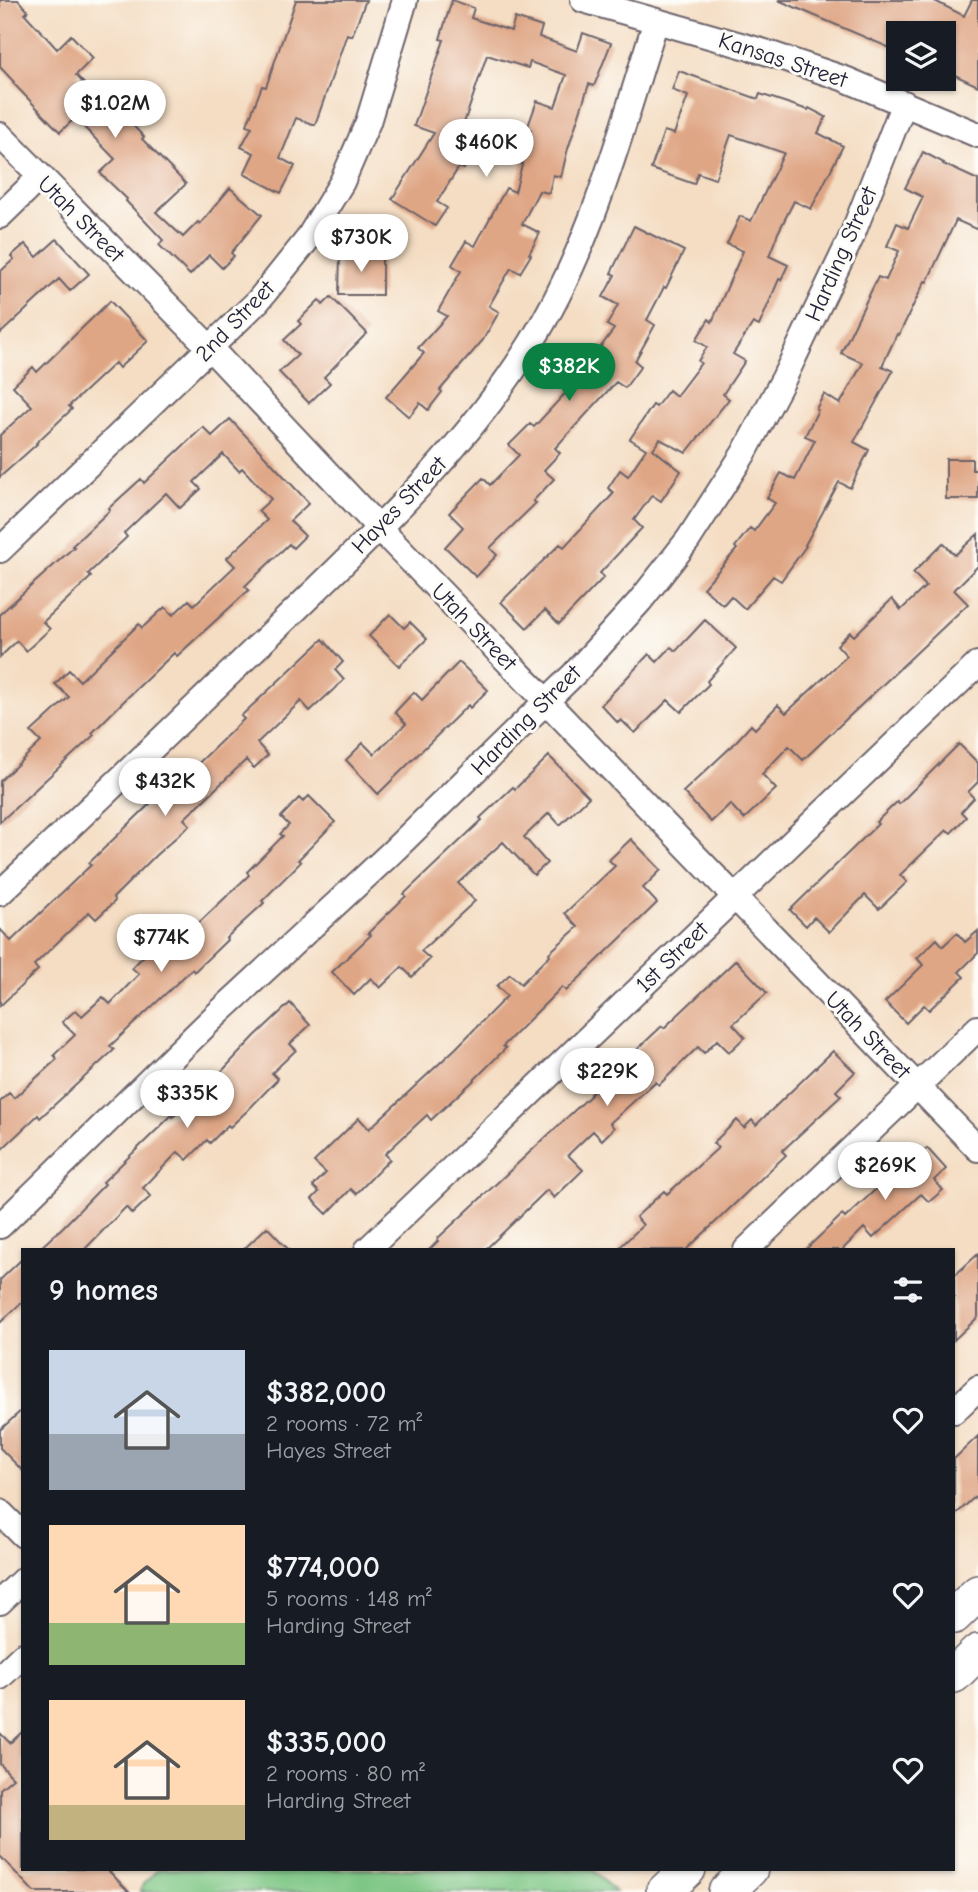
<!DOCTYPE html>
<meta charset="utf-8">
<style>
:root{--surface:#171b24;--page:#20242c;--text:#f1f3f6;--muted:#9ea1a6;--accent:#0b8043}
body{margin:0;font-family:"Comic Neue",sans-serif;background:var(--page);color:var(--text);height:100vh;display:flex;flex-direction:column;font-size:26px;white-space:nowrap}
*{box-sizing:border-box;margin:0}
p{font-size:23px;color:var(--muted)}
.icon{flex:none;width:38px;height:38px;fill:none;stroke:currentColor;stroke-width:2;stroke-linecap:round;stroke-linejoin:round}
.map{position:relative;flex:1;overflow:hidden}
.panel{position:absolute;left:21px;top:1248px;width:934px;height:623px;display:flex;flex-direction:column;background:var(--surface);border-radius:0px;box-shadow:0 2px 5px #0004}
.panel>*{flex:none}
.fabs{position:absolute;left:886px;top:21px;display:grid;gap:14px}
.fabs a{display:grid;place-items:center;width:70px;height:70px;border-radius:0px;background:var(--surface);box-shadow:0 2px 5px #0004;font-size:35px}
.price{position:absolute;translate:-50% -60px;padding:0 16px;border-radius:24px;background:#fff;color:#222;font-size:23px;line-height:46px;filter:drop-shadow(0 2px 4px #0008)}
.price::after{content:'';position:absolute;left:50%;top:42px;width:21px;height:16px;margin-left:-10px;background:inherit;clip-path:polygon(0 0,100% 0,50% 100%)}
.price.selected{background:var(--accent);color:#fff}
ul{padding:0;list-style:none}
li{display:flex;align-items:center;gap:21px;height:175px;padding:0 28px}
li span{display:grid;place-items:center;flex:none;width:196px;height:140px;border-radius:0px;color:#555}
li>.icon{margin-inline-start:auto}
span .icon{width:84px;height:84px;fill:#fffc;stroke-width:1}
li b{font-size:30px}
h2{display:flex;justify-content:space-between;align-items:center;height:84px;padding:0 28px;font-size:30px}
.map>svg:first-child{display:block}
</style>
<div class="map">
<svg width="978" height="1892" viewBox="0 0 978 1892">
<rect width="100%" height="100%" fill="#fdfcf7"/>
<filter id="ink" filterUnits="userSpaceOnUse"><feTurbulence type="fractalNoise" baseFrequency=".0143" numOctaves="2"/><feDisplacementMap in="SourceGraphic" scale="14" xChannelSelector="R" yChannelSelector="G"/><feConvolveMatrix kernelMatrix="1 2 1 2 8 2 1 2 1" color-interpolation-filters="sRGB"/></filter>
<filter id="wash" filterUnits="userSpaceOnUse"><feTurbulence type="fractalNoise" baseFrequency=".00686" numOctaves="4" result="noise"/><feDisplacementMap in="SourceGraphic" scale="28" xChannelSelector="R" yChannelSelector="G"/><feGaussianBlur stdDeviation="1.57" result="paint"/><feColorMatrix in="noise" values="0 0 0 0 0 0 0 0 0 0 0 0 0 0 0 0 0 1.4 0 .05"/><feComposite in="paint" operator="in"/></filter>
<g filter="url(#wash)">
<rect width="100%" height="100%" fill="#f4ddc3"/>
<path fill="#7dc684" stroke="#507460" stroke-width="2" d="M 158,1869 L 592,1869 L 615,1892 L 140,1892 L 143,1884 Z"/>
<g id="blocks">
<path fill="#dfa685" d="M 0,0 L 18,0 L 28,11 L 25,14 L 57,49 L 71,35 L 93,58 L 76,75 L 97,98 L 108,88 L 125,107 L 120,112 L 144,137 L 142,139 L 186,184 L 156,212 L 183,237 L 198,222 L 200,224 L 230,188 L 262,215 L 231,253 L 234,256 L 222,268 L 209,255 L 190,275 L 159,245 L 163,240 L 126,201 L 127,199 L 100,173 L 115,159 L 75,118 L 60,132 L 13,83 L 14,82 L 0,67 Z
M 296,0 L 366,0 L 352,36 L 347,34 L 315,125 L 296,118 L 280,158 L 295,166 L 281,193 L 244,174 L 254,153 L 241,147 L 252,127 L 247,125 L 262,86 L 266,87 Z
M 452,0 L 474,8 L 471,18 L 511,31 L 515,18 L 542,27 L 539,37 L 577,51 L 583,33 L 611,43 L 594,86 L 589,84 L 567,152 L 561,177 L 553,175 L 549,193 L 539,191 L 522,224 L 540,233 L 529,254 L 531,255 L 520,273 L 511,268 L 489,306 L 499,312 L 483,340 L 440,390 L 442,392 L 428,410 L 420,403 L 409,417 L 386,397 L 424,353 L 418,348 L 447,316 L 438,311 L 461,271 L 452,265 L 466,241 L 475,246 L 506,188 L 515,192 L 531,130 L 527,129 L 537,101 L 555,107 L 566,75 L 530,62 L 528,68 L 487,55 L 464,123 L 468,124 L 461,145 L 471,148 L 464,169 L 459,167 L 437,202 L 447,208 L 435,226 L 392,199 L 434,133 L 414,126 L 444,40 L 440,39 Z
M 778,0 L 933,0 L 964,16 L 972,0 L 978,0 L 978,86 L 946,71 L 954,56 L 943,50 L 943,33 L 897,33 L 890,48 Z
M 679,71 L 758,99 L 760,94 L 808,110 L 809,108 L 826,117 L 818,133 L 843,146 L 811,209 L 794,201 L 778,233 L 769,256 L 788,265 L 781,280 L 779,279 L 759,326 L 753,323 L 733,354 L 745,361 L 723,394 L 729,399 L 686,453 L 660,439 L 653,449 L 681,471 L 661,501 L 652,495 L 634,520 L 642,528 L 600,573 L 604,577 L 559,624 L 545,610 L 527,628 L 501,602 L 560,544 L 564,547 L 614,493 L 608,488 L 620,470 L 628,476 L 646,449 L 630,439 L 653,405 L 656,407 L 669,390 L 676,396 L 701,363 L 698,361 L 707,347 L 696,340 L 709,319 L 712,322 L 743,251 L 727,244 L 740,216 L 751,221 L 784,153 L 731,135 L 715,179 L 698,173 L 694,184 L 651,169 L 664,131 L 674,134 L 688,96 L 672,90 Z
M 923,152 L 944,163 L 943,164 L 978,180 L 978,230 L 956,220 L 927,282 L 925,281 L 899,335 L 897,334 L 882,366 L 893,371 L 854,442 L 869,450 L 850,488 L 839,482 L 805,545 L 806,546 L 781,581 L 773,576 L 745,609 L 731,596 L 723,605 L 703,588 L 737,549 L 735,547 L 750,528 L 754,531 L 775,503 L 767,498 L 781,473 L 795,480 L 815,440 L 805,436 L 818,410 L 816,409 L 824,394 L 840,404 L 863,363 L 841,353 L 878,277 L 886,280 L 899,251 L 887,246 L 897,223 L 908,228 L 923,197 L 905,188 Z
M 634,226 L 684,251 L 666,288 L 664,287 L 647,320 L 655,325 L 635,361 L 641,366 L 625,388 L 616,382 L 555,448 L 560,453 L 544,470 L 554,479 L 533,501 L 536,503 L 490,548 L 497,555 L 476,577 L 445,547 L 463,527 L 449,513 L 483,478 L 490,485 L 519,455 L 509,445 L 530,424 L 534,427 L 584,373 L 582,372 L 614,329 L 607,325 L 618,305 L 603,297 L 615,275 L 611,273 Z
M 57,239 L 89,274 L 70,291 L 59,279 L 0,334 L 0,272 L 14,259 L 11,256 L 25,244 L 37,257 Z
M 340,253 L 382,254 L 382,295 L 339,295 Z
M 331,297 L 367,333 L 324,377 L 330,383 L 309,403 L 279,372 L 298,355 L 284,340 L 301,324 L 298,321 L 319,300 L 323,305 Z
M 110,301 L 148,341 L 119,368 L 115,363 L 69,406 L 72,409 L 36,443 L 37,444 L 0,477 L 0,435 L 32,406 L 13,386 L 33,367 L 37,372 Z
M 230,419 L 309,503 L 290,521 L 305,536 L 293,548 L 289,544 L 245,586 L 249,590 L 177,656 L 174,653 L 128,697 L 92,733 L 94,735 L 0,822 L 0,781 L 41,742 L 31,732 L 69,697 L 55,684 L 69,670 L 80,681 L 139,624 L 142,628 L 165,607 L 173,615 L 189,600 L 194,605 L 235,566 L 227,558 L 267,520 L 258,511 L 271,499 L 242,468 L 239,471 L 223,454 L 194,482 L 201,489 L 180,508 L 166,493 L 124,533 L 127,537 L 88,574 L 91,577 L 43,622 L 50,629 L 26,651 L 17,641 L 0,657 L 0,614 L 74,547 L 72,546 L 110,510 L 109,508 L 141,479 L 144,483 L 203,427 L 212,436 Z
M 946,459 L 972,459 L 972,470 L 978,470 L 978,499 L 946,499 Z
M 978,534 L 978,566 L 954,590 L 968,604 L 803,760 L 789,746 L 762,774 L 776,789 L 744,819 L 730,804 L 711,822 L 683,792 L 732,746 L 751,725 L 755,729 L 778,705 L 786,713 L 847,656 L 837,645 L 850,632 L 854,636 L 892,599 L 901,610 L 926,586 L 913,573 L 943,543 L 955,555 Z
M 390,614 L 404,628 L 410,622 L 427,639 L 399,666 L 369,636 Z
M 705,620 L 736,648 L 707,681 L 709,684 L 681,712 L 668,700 L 635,733 L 621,720 L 618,723 L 601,705 L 649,654 L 657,662 L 671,647 L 676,651 Z
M 323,639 L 343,662 L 335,670 L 344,680 L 310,711 L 301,701 L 257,743 L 268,755 L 254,768 L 246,760 L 229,776 L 184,819 L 190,825 L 156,855 L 113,898 L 115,901 L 96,919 L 89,912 L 34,965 L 38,970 L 0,1006 L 0,929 L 11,941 L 91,865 L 89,863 L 160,794 L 163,797 L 207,755 L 244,719 L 241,716 Z
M 459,662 L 488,690 L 470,708 L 468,705 L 378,794 L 346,760 L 363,743 L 374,754 L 406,724 L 395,712 L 414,692 L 422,700 Z
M 959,744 L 978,763 L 978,782 L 968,792 L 974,798 L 961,812 L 966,817 L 951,833 L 947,830 L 900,875 L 907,882 L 879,909 L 865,895 L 829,932 L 814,917 L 806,926 L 790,910 L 878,824 L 876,822 L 897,802 L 899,804 Z
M 549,756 L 589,797 L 560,825 L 549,813 L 524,837 L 547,863 L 534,875 L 503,842 L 458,883 L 475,901 L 421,951 L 430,959 L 412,977 L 402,967 L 380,988 L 371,978 L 354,995 L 332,972 L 371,935 L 368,933 L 406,896 L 404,894 L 482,820 L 480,818 L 513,787 L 515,789 Z
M 309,796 L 335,822 L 298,860 L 301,862 L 262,901 L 264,903 L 226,938 L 227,940 L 194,972 L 192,969 L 110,1046 L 114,1050 L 40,1118 L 38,1115 L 0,1151 L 0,1102 L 9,1093 L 14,1098 L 57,1059 L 54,1055 L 75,1035 L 62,1022 L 76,1010 L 82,1016 L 103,997 L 110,1004 L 139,974 L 132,968 L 157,942 L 167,953 L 249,875 L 247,872 L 283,836 L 280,834 L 289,825 L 281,817 L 299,798 L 303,802 Z
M 631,839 L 661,870 L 643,888 L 657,903 L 566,991 L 562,987 L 503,1046 L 506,1048 L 473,1081 L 431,1120 L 427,1115 L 385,1154 L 390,1159 L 356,1194 L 351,1189 L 327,1214 L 312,1199 L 319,1192 L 313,1186 L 326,1173 L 314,1162 L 359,1118 L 369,1129 L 456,1048 L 507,996 L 497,986 L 510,974 L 521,984 L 550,955 L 549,953 L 578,927 L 565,913 L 615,866 L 609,860 Z
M 978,931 L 978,953 L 959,972 L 964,977 L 929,1010 L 924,1005 L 906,1023 L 885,1002 L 923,965 L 917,958 L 937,939 L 943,946 L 957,933 L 965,942 Z
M 736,960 L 767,993 L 733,1024 L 745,1037 L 729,1052 L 717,1040 L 704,1053 L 698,1047 L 659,1085 L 655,1082 L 610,1123 L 614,1128 L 602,1140 L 593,1131 L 568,1155 L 583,1170 L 554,1198 L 547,1190 L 485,1250 L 429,1250 L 438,1241 L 437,1239 L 591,1095 L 590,1094 L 662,1026 L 664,1028 Z
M 290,1003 L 310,1025 L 290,1044 L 296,1050 L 272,1073 L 278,1079 L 247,1111 L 230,1127 L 228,1125 L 210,1143 L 207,1140 L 187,1160 L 178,1152 L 143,1188 L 151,1196 L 132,1214 L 126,1207 L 84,1250 L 38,1250 L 63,1227 L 105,1184 L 103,1182 L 172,1115 L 173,1117 L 224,1069 L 255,1036 Z
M 833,1051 L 855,1072 L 836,1091 L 841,1096 L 782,1151 L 786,1155 L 702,1235 L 686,1250 L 617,1250 L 643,1225 L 636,1217 L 664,1191 L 667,1194 L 718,1148 L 713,1143 L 737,1120 L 744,1128 L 752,1120 L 756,1125 Z
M 927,1148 L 946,1169 L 934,1180 L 943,1190 L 929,1202 L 921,1194 L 873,1238 L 864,1228 L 842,1250 L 805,1250 L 842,1215 L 845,1218 L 889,1177 L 887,1175 L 902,1161 L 907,1166 Z
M 267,1227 L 289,1250 L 243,1250 Z
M 978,1254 L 978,1317 L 954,1340 L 954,1276 Z
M 23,1258 L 23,1301 L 0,1323 L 0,1280 Z
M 23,1409 L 23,1471 L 0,1448 L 0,1430 Z
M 978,1436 L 978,1494 L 954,1516 L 954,1459 Z
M 23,1731 L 23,1869 L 107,1869 L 129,1892 L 34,1892 L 0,1856 L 0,1789 L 13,1778 L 0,1764 L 0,1733 L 10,1743 Z"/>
</g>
</g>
<g filter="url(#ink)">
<use href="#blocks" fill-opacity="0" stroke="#6c636b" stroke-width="2"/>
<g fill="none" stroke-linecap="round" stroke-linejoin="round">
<defs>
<path id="street" d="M 583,0 L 765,52 L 845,79 L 978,135
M 0,135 L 210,348 L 379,528 L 978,1149
M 0,216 L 40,177
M 0,550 L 258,301 L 307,240 L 342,182 L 368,122 L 405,0
M 0,893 C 97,802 192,710 287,618 C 375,533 466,448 531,343 C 592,246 621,129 656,21
M 0,1226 L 212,1019 L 391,853 L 574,674 L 640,601 L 688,540 L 744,453 L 784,378 L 851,238 L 904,103
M 367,1250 L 978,664
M 746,1250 L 978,1028
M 954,1411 L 978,1388
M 0,1512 L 23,1535
M 0,1602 L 23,1580
M 0,1677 L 23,1655"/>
<path id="secondary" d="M 954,1616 L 978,1593
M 954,1675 L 978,1652
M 664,1892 L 688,1869
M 726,1892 L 750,1869"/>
</defs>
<use href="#street" stroke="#6c636b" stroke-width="28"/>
<use href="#secondary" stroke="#6c636b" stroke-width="38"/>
<use href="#street" stroke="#fff" stroke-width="24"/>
<use href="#secondary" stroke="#fff" stroke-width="35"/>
</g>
</g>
<g text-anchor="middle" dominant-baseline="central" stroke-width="6" stroke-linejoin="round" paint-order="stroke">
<g font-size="23" fill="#22223b" stroke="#fdfcf7">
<text transform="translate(783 60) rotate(18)">Kansas Street</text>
<text transform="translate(81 219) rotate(45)">Utah Street</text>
<text transform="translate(841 254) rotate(-66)">Harding Street</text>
<text transform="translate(235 321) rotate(-46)">2nd Street</text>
<text transform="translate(399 505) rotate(-46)">Hayes Street</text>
<text transform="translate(474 627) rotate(46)">Utah Street</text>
<text transform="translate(526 720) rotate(-45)">Harding Street</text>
<text transform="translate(672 957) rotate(-44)">1st Street</text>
<text transform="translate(868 1035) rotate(46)">Utah Street</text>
</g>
</g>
</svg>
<div class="fabs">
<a><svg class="icon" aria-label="layers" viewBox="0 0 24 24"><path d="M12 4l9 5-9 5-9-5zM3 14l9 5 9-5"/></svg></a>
</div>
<b class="price" style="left:115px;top:140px">$1.02M</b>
<b class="price" style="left:486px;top:179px">$460K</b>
<b class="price" style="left:361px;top:274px">$730K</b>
<b class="price selected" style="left:569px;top:403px">$382K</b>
<b class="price" style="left:165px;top:818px">$432K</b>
<b class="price" style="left:161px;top:974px">$774K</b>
<b class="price" style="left:607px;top:1108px">$229K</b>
<b class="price" style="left:187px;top:1130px">$335K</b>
<b class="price" style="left:885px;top:1202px">$269K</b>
<section class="panel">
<h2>9 homes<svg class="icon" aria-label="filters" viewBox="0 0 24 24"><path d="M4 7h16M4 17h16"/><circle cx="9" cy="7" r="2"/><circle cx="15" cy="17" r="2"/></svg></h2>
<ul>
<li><span style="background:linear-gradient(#c9d6e8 60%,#9aa5b1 0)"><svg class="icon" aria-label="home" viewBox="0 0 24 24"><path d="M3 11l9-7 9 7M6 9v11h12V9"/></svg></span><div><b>$382,000</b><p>2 rooms · 72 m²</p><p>Hayes Street</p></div><svg class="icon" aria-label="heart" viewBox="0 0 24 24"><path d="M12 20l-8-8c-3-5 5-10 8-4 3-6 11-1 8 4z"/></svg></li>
<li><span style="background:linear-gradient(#ffd9b3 70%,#8fb573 0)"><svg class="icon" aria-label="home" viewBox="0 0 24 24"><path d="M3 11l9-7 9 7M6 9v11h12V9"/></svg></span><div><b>$774,000</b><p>5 rooms · 148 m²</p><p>Harding Street</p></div><svg class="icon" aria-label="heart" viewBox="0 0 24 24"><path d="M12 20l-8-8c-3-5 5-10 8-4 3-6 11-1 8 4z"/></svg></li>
<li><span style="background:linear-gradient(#ffd9b3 75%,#c2b280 0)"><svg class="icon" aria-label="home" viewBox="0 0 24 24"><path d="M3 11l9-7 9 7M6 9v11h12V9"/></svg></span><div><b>$335,000</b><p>2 rooms · 80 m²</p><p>Harding Street</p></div><svg class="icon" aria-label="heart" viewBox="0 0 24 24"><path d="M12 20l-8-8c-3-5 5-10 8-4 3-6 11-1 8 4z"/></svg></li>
</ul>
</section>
</div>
